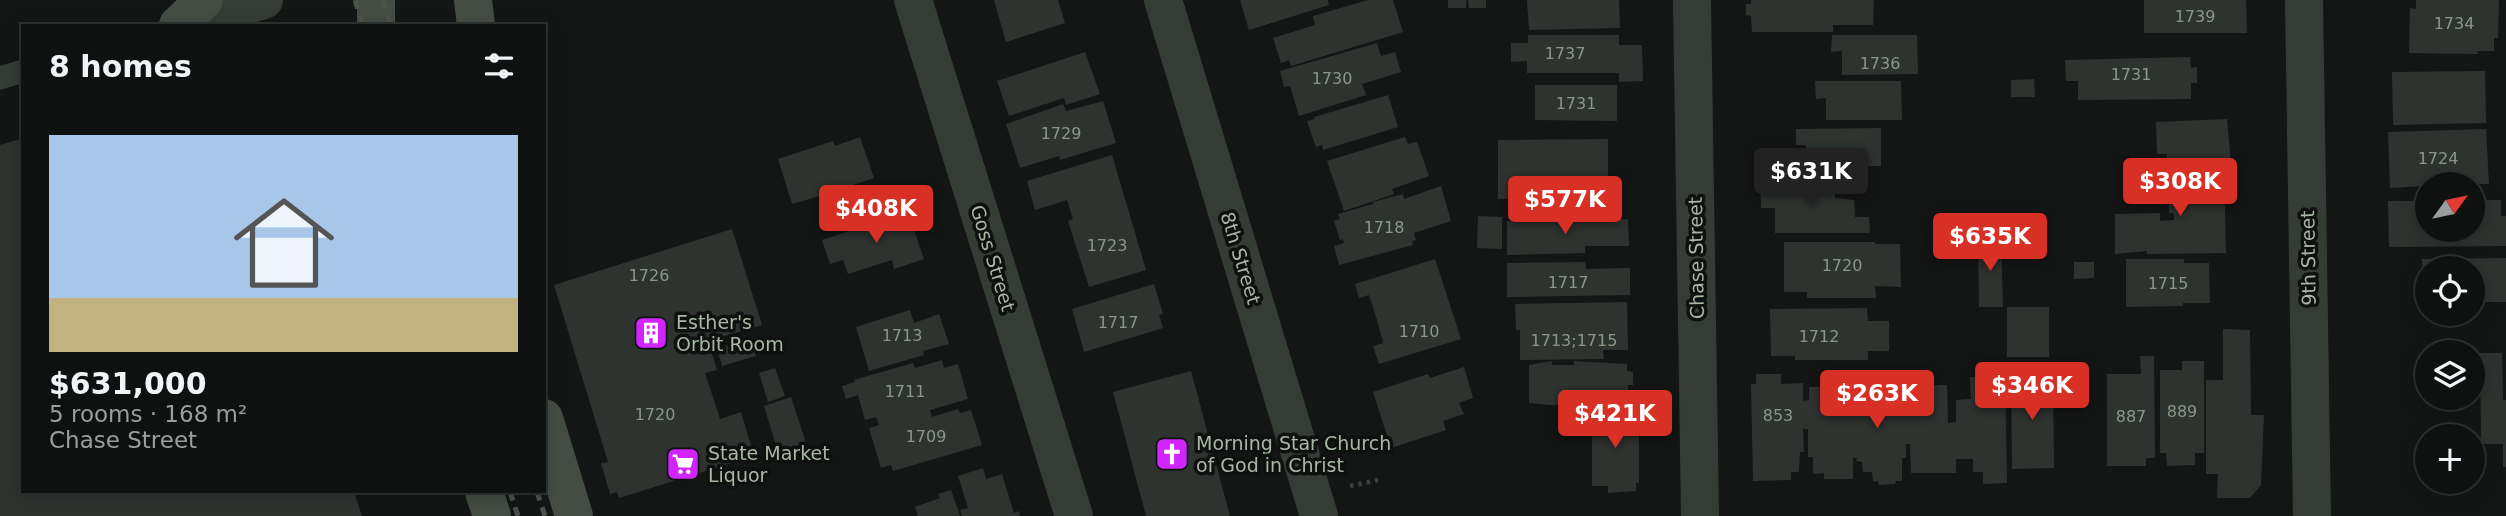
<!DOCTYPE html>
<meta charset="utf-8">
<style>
:root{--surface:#0f1010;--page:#181919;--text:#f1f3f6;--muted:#9b9d9f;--line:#2f3030;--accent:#d93025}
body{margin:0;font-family:"DejaVu Sans",sans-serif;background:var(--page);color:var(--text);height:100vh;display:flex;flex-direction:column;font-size:26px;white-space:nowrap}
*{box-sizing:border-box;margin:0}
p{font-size:23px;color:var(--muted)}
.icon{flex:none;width:38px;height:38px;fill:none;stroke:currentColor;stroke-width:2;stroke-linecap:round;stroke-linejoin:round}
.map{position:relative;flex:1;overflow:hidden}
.panel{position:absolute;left:21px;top:24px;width:525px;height:469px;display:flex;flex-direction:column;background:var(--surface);border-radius:0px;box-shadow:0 4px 18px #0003,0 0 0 2px var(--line)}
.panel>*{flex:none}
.needle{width:46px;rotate:57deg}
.fabs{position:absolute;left:2415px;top:172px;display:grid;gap:14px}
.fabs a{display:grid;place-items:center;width:70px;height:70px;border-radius:50%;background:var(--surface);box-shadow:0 4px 18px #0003,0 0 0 2px var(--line);font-size:35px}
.price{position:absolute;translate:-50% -60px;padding:0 16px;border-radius:7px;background:var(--accent);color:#fff;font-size:23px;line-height:46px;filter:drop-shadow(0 2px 4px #0008)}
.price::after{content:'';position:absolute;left:50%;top:42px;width:21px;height:16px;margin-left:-10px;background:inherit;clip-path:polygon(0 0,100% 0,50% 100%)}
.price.current{background:#222;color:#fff}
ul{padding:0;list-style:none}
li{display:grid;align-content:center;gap:14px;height:371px;padding:0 28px}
li span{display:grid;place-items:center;height:217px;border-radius:0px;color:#555}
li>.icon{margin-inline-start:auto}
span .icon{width:126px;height:126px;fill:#fffc;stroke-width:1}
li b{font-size:30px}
h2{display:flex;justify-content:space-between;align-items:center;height:84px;padding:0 28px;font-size:30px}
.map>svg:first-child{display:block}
</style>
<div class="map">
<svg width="2506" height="516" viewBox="0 0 2506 516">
<rect width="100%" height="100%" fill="#141615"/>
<path fill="#2f3330" d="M 994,0 L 1058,0 L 1065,23 L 1006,42 Z
M 1240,0 L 1328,0 L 1329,5 L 1249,30 Z
M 1368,0 L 1393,0 L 1403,32 L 1291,66 L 1289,60 L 1281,63 L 1273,38 L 1315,25 L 1313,16 Z
M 1448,0 L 1466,0 L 1466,8 L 1448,8 Z
M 1468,0 L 1486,0 L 1486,8 L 1469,8 Z
M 1527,0 L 1619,0 L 1620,28 L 1529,30 Z
M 1751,0 L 1874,0 L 1873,25 L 1833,25 L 1833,32 L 1752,32 L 1751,16 L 1746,15 L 1746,4 L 1751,4 Z
M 2144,0 L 2246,0 L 2247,33 L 2144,33 Z
M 2416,0 L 2499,0 L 2498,38 L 2494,38 L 2494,51 L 2477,51 L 2478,54 L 2409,53 L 2410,8 L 2416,9 Z
M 1528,35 L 1619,35 L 1619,45 L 1642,45 L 1643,81 L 1619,82 L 1619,73 L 1527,73 L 1527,61 L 1511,62 L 1511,43 L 1528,43 Z
M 1832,35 L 1917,35 L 1918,74 L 1842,75 L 1842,51 L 1831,52 Z
M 1377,43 L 1381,56 L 1395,52 L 1401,72 L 1362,84 L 1366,95 L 1299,116 L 1290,86 L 1284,87 L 1280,71 Z
M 1085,52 L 1100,94 L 1066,105 L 1064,98 L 1009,116 L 997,81 Z
M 2190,57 L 2191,68 L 2197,67 L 2197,83 L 2191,83 L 2191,99 L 2078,100 L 2078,81 L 2066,81 L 2065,60 Z
M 2485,71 L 2486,123 L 2393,125 L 2392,72 Z
M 2034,79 L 2035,97 L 2011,97 L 2011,80 Z
M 1815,81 L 1901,81 L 1902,120 L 1826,120 L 1826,98 L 1816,99 Z
M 1535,85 L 1617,85 L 1617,121 L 1535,120 Z
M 1388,95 L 1398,127 L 1323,150 L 1322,145 L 1316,147 L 1307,121 L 1315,119 L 1314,117 Z
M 1103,101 L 1116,143 L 1060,160 L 1059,156 L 1020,168 L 1006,124 L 1063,104 L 1066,111 Z
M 2227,119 L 2231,164 L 2167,164 L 2167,154 L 2157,154 L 2156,122 Z
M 1881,128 L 1881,166 L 1806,166 L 1806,145 L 1796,145 L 1796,129 Z
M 2486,129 L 2489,184 L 2427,184 L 2427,186 L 2390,188 L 2388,132 Z
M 860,137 L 874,178 L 844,188 L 849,203 L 900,187 L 906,207 L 830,231 L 820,196 L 792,204 L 778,159 L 833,141 L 835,146 Z
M 1405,137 L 1408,144 L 1417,142 L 1429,176 L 1392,189 L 1394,194 L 1344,211 L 1327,161 Z
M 23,138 L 23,492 L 354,492 L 362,516 L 0,516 L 0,145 Z
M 1608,139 L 1608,183 L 1589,183 L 1589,193 L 1546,193 L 1546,198 L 1498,199 L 1498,140 Z
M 1112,155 L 1146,270 L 1089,287 L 1068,221 L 1073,219 L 1067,200 L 1035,210 L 1027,181 Z
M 2224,167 L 2226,253 L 2147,254 L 2147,251 L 2115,254 L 2115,214 L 2160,213 L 2160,221 L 2174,220 L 2174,213 L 2169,213 L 2169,168 Z
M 1835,180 L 1835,198 L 1854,200 L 1855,217 L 1869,217 L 1870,233 L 1775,233 L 1775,208 L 1761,208 L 1760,181 Z
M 1441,186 L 1451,221 L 1414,233 L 1416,240 L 1412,241 L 1413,245 L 1339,265 L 1334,246 L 1344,243 L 1343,239 L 1340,240 L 1334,221 L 1340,219 L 1338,214 L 1373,204 L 1373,202 L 1403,194 L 1404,199 Z
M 2473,200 L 2501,200 L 2501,216 L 2506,216 L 2506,246 L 2389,247 L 2388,201 L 2427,201 L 2427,229 L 2473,229 Z
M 908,212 L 924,259 L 894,269 L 892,260 L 848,274 L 843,260 L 830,264 L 822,240 Z
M 1478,216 L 1502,217 L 1502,249 L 1477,248 Z
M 1628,219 L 1629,246 L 1585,246 L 1585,253 L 1507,255 L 1507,221 Z
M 732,229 L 762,325 L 708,341 L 717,370 L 705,373 L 720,419 L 741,412 L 754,456 L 619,498 L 617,492 L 610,494 L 601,463 L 608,462 L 554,285 Z
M 2001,238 L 2003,307 L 1979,307 L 1978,239 Z
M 1784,242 L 1875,242 L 1875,244 L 1900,244 L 1901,287 L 1875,286 L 1876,298 L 1807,298 L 1807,292 L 1784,292 Z
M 2506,258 L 2506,302 L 2473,302 L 2473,268 L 2427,268 L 2427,302 L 2422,302 L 2422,259 Z
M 1435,259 L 1461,339 L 1379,364 L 1373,346 L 1383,343 L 1378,323 L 1369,295 L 1359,298 L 1355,284 Z
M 2126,259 L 2184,259 L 2184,263 L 2209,263 L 2210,303 L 2183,303 L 2183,306 L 2126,307 Z
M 1585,262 L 1586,269 L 1630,268 L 1630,295 L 1507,297 L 1507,263 Z
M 2074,262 L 2094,262 L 2094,278 L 2074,279 Z
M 1154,284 L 1163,314 L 1159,315 L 1163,328 L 1084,352 L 1072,309 Z
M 1627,302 L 1628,350 L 1603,350 L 1604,359 L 1520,360 L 1520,330 L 1516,330 L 1515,304 Z
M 2007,307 L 2049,307 L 2049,357 L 2007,357 Z
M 1867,308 L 1868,321 L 1889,321 L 1889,351 L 1868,351 L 1868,360 L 1795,360 L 1795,356 L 1771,356 L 1770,309 Z
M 910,310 L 914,323 L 939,314 L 949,344 L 923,351 L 924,355 L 869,371 L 856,327 Z
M 2223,329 L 2250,330 L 2251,415 L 2264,415 L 2261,485 L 2250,498 L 2217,498 L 2218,474 L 2206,474 L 2206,380 L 2223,380 Z
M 751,340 L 756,356 L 722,366 L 717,349 Z
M 2480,353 L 2502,353 L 2503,400 L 2506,400 L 2506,467 L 2503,467 L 2503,444 L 2481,444 Z
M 2140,356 L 2154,356 L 2155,458 L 2146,458 L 2146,466 L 2107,466 L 2107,374 L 2141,374 Z
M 942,360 L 944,368 L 958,364 L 968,399 L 930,410 L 932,417 L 958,409 L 960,413 L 971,410 L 982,445 L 893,471 L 891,465 L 881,468 L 869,428 L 879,425 L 876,417 L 865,420 L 858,395 L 846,399 L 842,386 L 855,382 L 854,380 L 913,363 L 915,368 Z
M 1552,361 L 1552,365 L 1574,365 L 1574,361 L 1627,364 L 1627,371 L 1633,372 L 1633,385 L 1628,385 L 1628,393 L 1606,393 L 1606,404 L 1550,405 L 1529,403 L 1529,365 Z
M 2182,361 L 2204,361 L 2204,453 L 2195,453 L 2195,465 L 2167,466 L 2166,453 L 2160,453 L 2160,370 L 2182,370 Z
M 1464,367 L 1473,398 L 1459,403 L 1464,414 L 1443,421 L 1446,430 L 1391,448 L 1373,392 L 1428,374 L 1430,378 Z
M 775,368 L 785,396 L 768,402 L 759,373 Z
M 1191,371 L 1230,516 L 1146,516 L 1113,392 Z
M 1756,374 L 1781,374 L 1781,384 L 1803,383 L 1803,401 L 1809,400 L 1809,387 L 1905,385 L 1905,414 L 1911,414 L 1910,393 L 1922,393 L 1922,385 L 1947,385 L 1948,423 L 1956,422 L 1956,400 L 1971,399 L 1970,377 L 2005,376 L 2007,483 L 1983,484 L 1983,472 L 1973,472 L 1973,459 L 1956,459 L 1956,473 L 1911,473 L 1910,444 L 1906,444 L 1906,458 L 1902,458 L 1902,481 L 1896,481 L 1895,484 L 1879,485 L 1878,481 L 1873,482 L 1872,472 L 1863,472 L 1862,462 L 1856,461 L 1857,458 L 1853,458 L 1853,479 L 1824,479 L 1824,473 L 1813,474 L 1813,457 L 1808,457 L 1808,429 L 1803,429 L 1804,452 L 1800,452 L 1799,472 L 1791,472 L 1791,480 L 1753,481 L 1751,384 L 1756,384 Z
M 2011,375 L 2053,375 L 2054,468 L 2012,469 Z
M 791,397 L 806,443 L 778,452 L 764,406 Z
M 1605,406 L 1630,406 L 1630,417 L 1634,417 L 1634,433 L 1639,433 L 1639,483 L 1636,483 L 1636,491 L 1608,493 L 1608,486 L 1592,486 L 1592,412 L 1605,412 Z
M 983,468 L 986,479 L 1002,474 L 1014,513 L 1019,511 L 1020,516 L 962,516 L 960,510 L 968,508 L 958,476 Z
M 951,490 L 960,516 L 918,516 L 915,507 L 940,498 L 938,494 Z"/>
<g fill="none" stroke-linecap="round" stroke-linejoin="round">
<path stroke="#3c433b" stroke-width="4.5" stroke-dasharray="3.5 5" stroke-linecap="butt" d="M 1350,486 L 1378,480"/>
<path stroke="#353c35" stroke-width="23" d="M 0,78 L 23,71"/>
<path stroke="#353c35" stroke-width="38" d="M 913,0 L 1074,516
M 1163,0 L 1319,516
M 1692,0 L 1700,516
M 2304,0 L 2312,516
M 178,25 L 264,0"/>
<path stroke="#444c43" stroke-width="38" d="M 376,0 L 376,26
M 473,0 L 476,26
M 178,25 L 204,0
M 544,418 L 574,516
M 484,492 L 492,516"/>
<path stroke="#4b534a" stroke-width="5" stroke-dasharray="9 7" stroke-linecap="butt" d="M 355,0 L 363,26
M 383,0 L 391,26
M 510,492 L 518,516
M 537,492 L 545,516"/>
</g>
<defs>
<symbol id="building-square" viewBox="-11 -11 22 22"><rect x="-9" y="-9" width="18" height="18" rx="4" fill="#d224ff" stroke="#0f1110"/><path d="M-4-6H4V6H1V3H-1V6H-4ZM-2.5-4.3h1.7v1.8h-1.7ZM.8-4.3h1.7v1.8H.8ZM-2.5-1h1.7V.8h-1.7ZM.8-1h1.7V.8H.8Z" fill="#fff"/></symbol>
<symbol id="church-square" viewBox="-11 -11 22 22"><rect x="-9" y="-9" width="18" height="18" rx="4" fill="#d224ff" stroke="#0f1110"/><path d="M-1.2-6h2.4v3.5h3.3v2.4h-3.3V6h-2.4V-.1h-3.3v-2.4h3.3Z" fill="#fff"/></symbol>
<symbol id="supermarket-square" viewBox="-11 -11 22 22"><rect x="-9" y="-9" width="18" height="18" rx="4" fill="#d224ff" stroke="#0f1110"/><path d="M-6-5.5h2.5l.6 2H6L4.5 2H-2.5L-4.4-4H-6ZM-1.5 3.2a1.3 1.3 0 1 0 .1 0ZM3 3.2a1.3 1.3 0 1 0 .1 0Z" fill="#fff"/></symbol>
</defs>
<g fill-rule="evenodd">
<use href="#building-square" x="632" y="314" width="38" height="38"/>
<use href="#church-square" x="1153" y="435" width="38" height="38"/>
<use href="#supermarket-square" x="664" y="445" width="38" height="38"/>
</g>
<g text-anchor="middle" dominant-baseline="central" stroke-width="7" stroke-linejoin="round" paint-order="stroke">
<g font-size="16" fill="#8a9788">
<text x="2195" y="16">1739</text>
<text x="2454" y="23">1734</text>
<text x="1565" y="53">1737</text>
<text x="1880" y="63">1736</text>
<text x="2131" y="74">1731</text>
<text x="1332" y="78">1730</text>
<text x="1576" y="103">1731</text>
<text x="1061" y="133">1729</text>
<text x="2438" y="158">1724</text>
<text x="1384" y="227">1718</text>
<text x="1107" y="245">1723</text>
<text x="1842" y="265">1720</text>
<text x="649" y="275">1726</text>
<text x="1568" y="282">1717</text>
<text x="2168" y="283">1715</text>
<text x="1118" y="322">1717</text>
<text x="1419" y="331">1710</text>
<text x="902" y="335">1713</text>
<text x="1819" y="336">1712</text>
<text x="1574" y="340">1713;1715</text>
<text x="905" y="391">1711</text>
<text x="2182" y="411">889</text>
<text x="655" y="414">1720</text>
<text x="1778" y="415">853</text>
<text x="2131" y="416">887</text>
<text x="926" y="436">1709</text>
</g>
<g font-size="19" fill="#a8b8a5" stroke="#0f1110">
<text transform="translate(993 258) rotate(73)">Goss Street</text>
<text transform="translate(1241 258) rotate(73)">8th Street</text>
<text transform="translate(1696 258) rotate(-91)">Chase Street</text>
<text transform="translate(2308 258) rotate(-91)">9th Street</text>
</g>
<g font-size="19" fill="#a8b8a5" stroke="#0f1110" text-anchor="start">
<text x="676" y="322">Esther's<tspan x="676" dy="22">Orbit Room</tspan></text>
<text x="1196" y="443">Morning Star Church<tspan x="1196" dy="22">of God in Christ</tspan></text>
<text x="708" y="453">State Market<tspan x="708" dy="22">Liquor</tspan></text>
</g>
</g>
</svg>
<div class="fabs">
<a><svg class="needle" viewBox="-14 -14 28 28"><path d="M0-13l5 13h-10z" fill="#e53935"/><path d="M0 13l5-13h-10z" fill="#9b9d9f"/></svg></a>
<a><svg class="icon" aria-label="locate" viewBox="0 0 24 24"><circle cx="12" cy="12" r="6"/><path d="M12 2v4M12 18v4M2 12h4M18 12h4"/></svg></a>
<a><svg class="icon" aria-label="layers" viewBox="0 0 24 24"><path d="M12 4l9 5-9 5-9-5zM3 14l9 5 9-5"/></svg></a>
<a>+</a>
</div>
<b class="price current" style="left:1811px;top:208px">$631K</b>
<b class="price" style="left:2180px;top:218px">$308K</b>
<b class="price" style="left:1565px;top:236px">$577K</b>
<b class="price" style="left:876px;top:245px">$408K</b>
<b class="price" style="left:1990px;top:273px">$635K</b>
<b class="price" style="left:2032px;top:422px">$346K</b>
<b class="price" style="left:1877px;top:430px">$263K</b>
<b class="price" style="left:1615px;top:450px">$421K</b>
<section class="panel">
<h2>8 homes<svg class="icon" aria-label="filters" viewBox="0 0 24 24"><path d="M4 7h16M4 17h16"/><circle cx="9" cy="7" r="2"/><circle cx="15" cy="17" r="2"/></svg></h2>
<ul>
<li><span style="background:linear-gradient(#a9c7e8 75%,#c2b280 0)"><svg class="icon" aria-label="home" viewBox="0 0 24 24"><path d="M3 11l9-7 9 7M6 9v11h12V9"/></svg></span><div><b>$631,000</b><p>5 rooms · 168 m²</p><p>Chase Street</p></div></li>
</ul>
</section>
</div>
